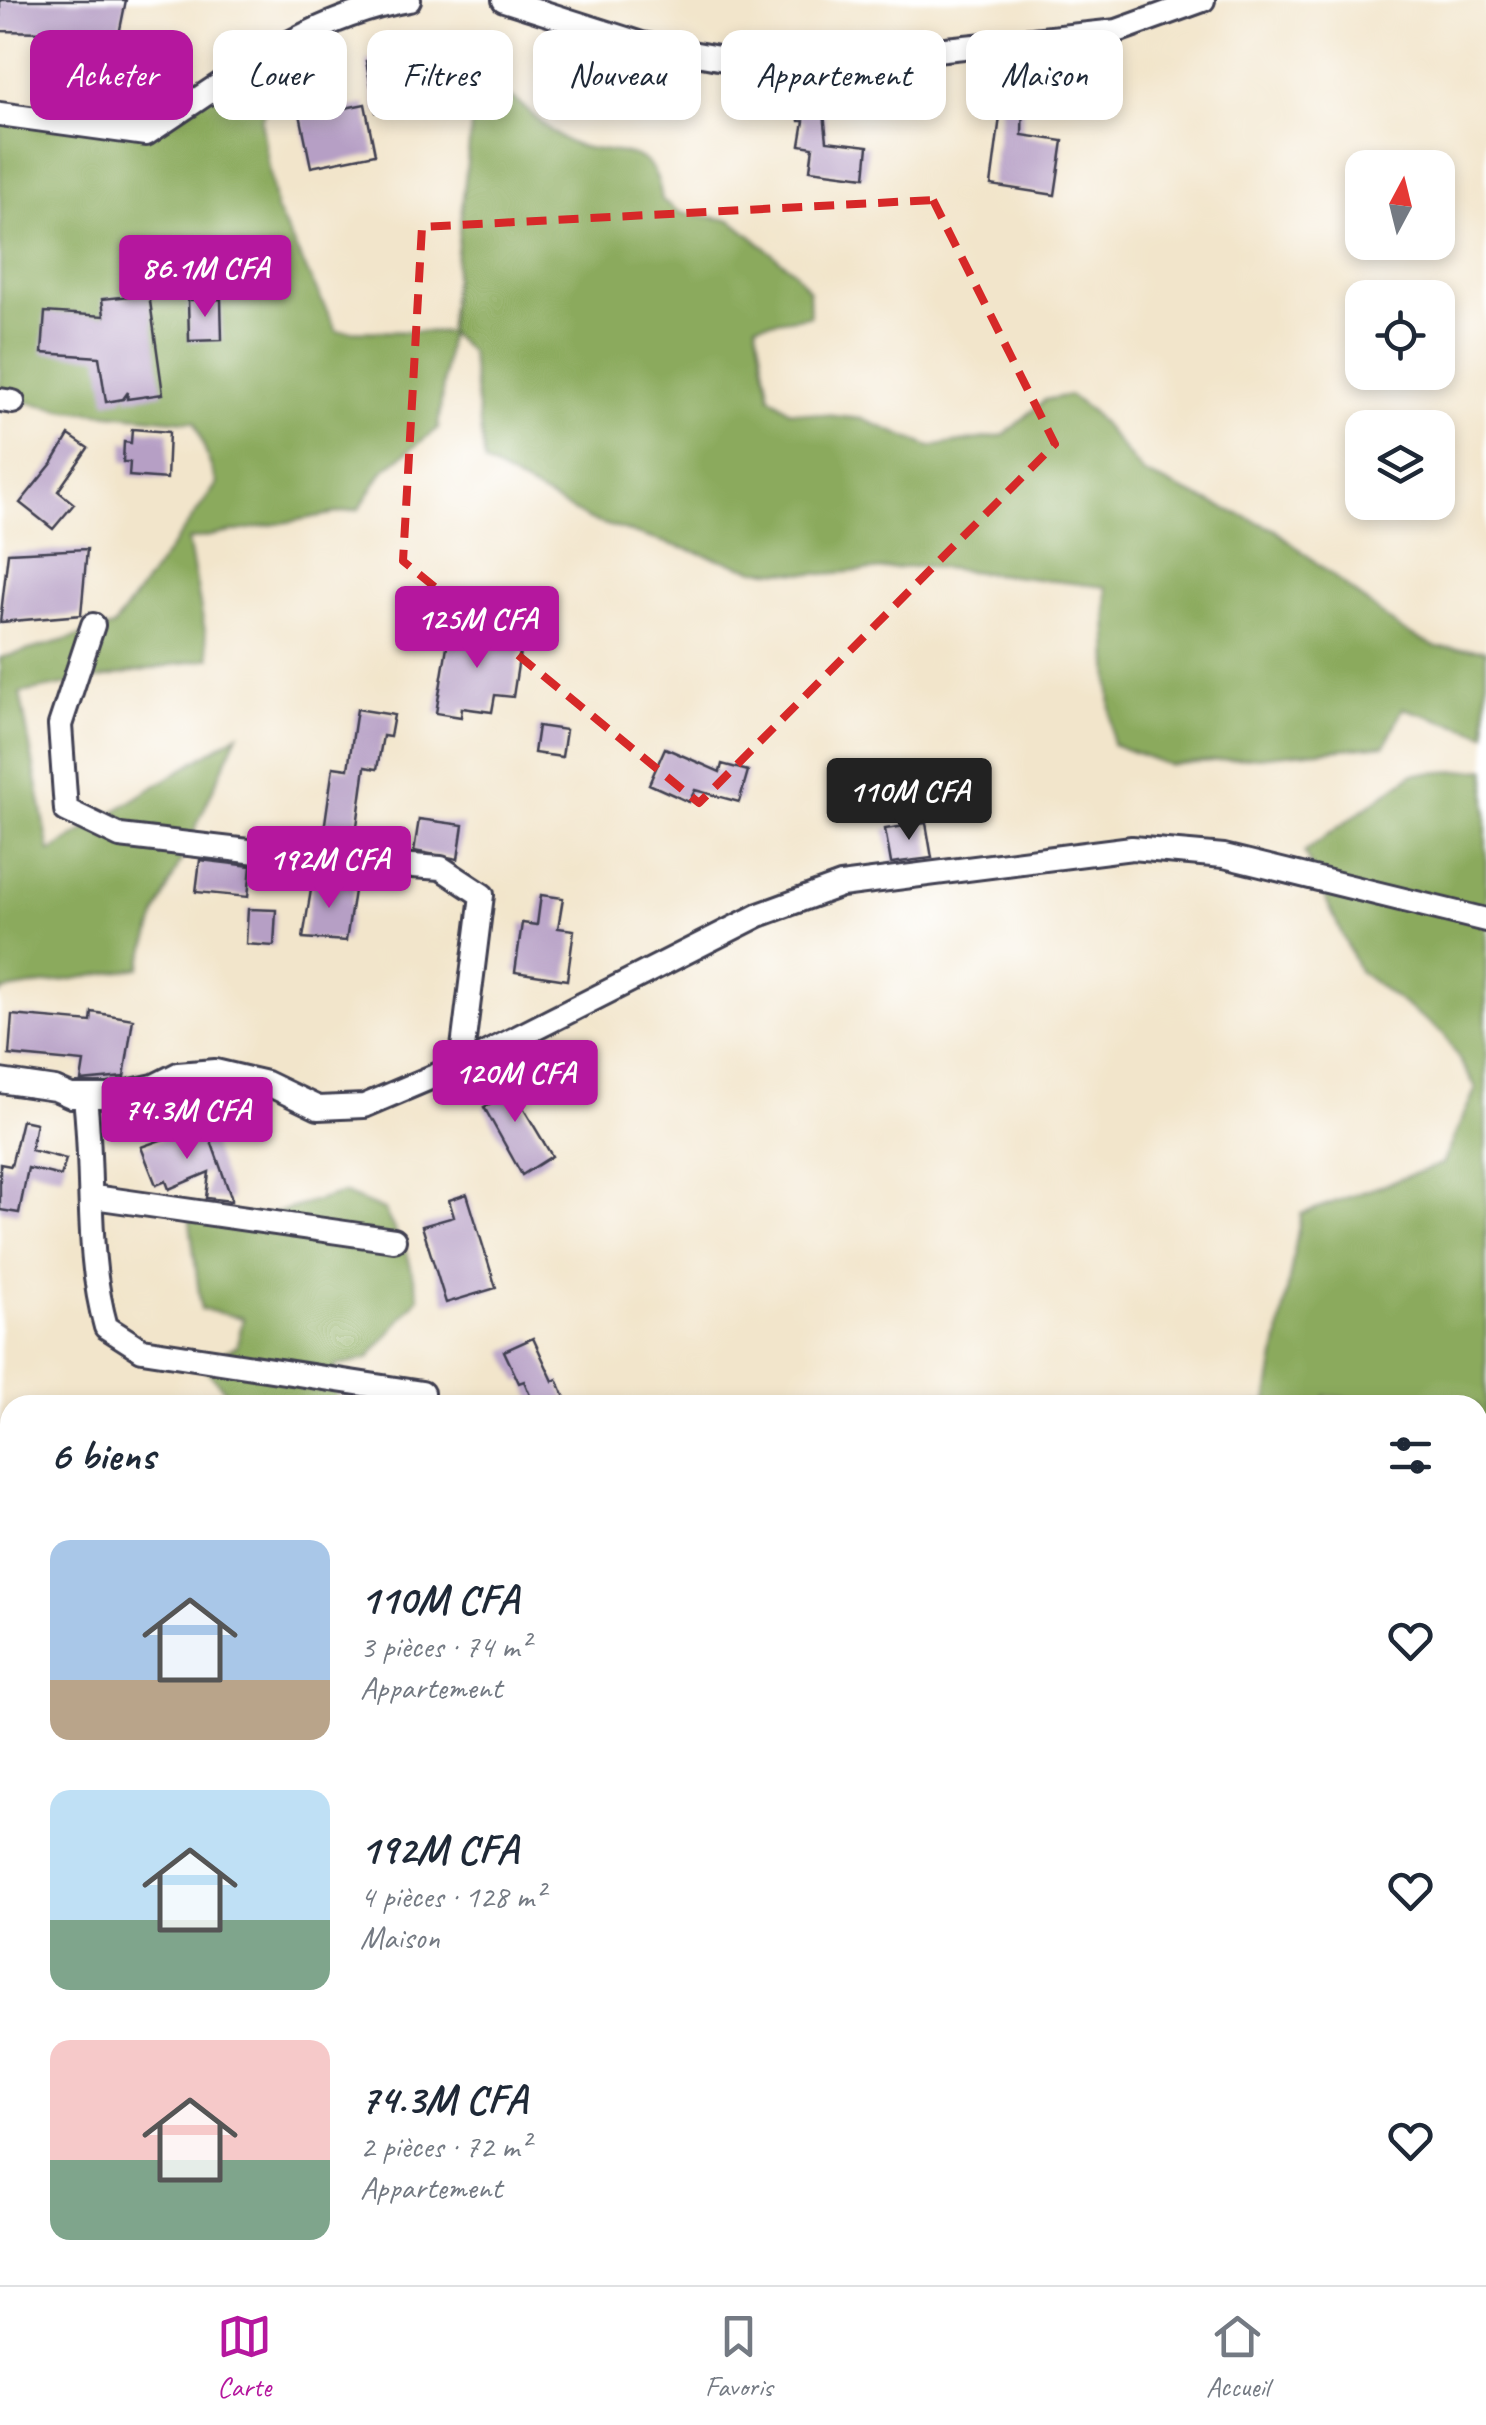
<!DOCTYPE html>
<html lang="fr">
<meta charset="utf-8">
<style>
:root{--surface:#fff;--page:#f2f2f3;--text:#1f2937;--muted:#747a83;--line:#e0e1e3;--accent:#b5179e}
body{margin:0;font-family:Caveat,sans-serif;background:var(--page);color:var(--text);height:100vh;display:flex;flex-direction:column;font-size:38px;white-space:nowrap}
*{box-sizing:border-box;margin:0}
p{font-size:32px;color:var(--muted)}
.icon{flex:none;width:55px;height:55px;fill:none;stroke:currentColor;stroke-width:2;stroke-linecap:round;stroke-linejoin:round}
.map{position:relative;flex:1;overflow:hidden}
.drawer{position:absolute;left:0px;top:1395px;width:1488px;height:890px;display:flex;flex-direction:column;background:var(--surface);border-radius:30px 30px 0 0;box-shadow:0 5px 15px #0003}
.drawer>*{flex:none}
.guide{position:absolute;left:30px;top:30px;width:1428px;height:90px;display:flex;gap:20px}
.needle{width:65px;rotate:7deg}
.fabs{position:absolute;left:1345px;top:150px;display:grid;gap:20px}
.fabs a{display:grid;place-items:center;width:110px;height:110px;border-radius:20px;background:var(--surface);box-shadow:0 5px 15px #0003;font-size:50px}
.price{position:absolute;translate:-50% -85px;padding:0 22px;border-radius:10px;background:var(--accent);color:#fff;font-size:32px;line-height:65px;filter:drop-shadow(0 2px 5px #0008)}
.price::after{content:'';position:absolute;left:50%;top:60px;width:30px;height:22px;margin-left:-15px;background:inherit;clip-path:polygon(0 0,100% 0,50% 100%)}
.price.selected{background:#222;color:#fff}
ul{padding:0;list-style:none}
li{display:flex;align-items:center;gap:30px;height:250px;padding:0 50px}
li span{display:grid;place-items:center;flex:none;width:280px;height:200px;border-radius:20px;color:#555}
li>.icon{margin-inline-start:auto}
span .icon{width:120px;height:120px;fill:#fffc;stroke-width:1}
li b{font-size:42px}
h2{display:flex;justify-content:space-between;align-items:center;height:120px;padding:0 50px;font-size:42px}
.tag{padding:0 35px;border-radius:20px;background:var(--surface);box-shadow:0 5px 15px #0003;font-size:35px;line-height:90px}
.tag.selected{background:var(--accent);color:#fff}
.menu{display:flex;justify-content:space-around;align-items:center;height:140px;border-top:2px solid var(--line);background:var(--surface);font-size:28px;color:var(--muted)}
.menu a{display:grid;justify-items:center;gap:5px}
.menu .selected{color:var(--accent)}
.map>svg:first-child{display:block}
</style>
<div class="map">
<svg width="1486" height="2285" viewBox="0 0 1486 2285">
<rect width="100%" height="100%" fill="#fff"/>
<filter id="ink" filterUnits="userSpaceOnUse"><feTurbulence type="fractalNoise" baseFrequency=".01" numOctaves="2"/><feDisplacementMap in="SourceGraphic" scale="20" xChannelSelector="R" yChannelSelector="G"/><feConvolveMatrix kernelMatrix="1 2 1 2 8 2 1 2 1" color-interpolation-filters="sRGB"/></filter>
<filter id="wash" filterUnits="userSpaceOnUse"><feTurbulence type="fractalNoise" baseFrequency=".0048" numOctaves="4" result="noise"/><feDisplacementMap in="SourceGraphic" scale="40" xChannelSelector="R" yChannelSelector="G"/><feGaussianBlur stdDeviation="2.25" result="paint"/><feColorMatrix in="noise" values="0 0 0 0 0 0 0 0 0 0 0 0 0 0 0 0 0 1.4 0 .05"/><feComposite in="paint" operator="in"/></filter>
<g filter="url(#wash)">
<rect width="100%" height="100%" fill="#f2e5cb"/>
<path fill="#8baa5d" stroke="#56664c" stroke-width="2.5" d="M 295,36 L 261,120 L 276,209 L 337,331 L 448,332 L 473,109 L 513,98 C 531,112 554,138 575,145 C 620,159 654,139 662,200 L 681,213 L 731,220 L 794,271 L 809,291 L 810,316 L 756,324 L 770,396 L 790,411 L 862,419 L 930,447 L 1004,435 L 1045,400 L 1069,395 L 1092,412 L 1144,474 L 1274,529 L 1401,630 L 1436,647 L 1486,650 L 1486,734 L 1403,708 L 1385,745 L 1168,765 L 1112,744 L 1106,587 L 926,566 L 822,574 L 755,570 L 590,520 L 485,463 L 470,352 L 449,333 L 438,428 L 384,470 L 359,509 L 188,540 L 210,658 L 20,693 L 50,852 L 238,734 L 157,913 L 140,968 L 2,991 L 0,995 L 0,658 L 113,627 L 217,484 L 195,422 L 67,410 L 0,397 L 0,114 L 146,134 Z
M 1486,769 L 1486,1469 L 1478,1468 L 1478,1405 L 1405,1405 L 1325,1396 L 1326,1405 L 1249,1405 L 1267,1402 L 1301,1214 L 1442,1164 L 1476,1088 L 1444,1034 L 1359,971 L 1304,852 L 1413,774 Z
M 343,1193 L 384,1210 L 408,1256 L 419,1297 L 368,1359 L 335,1366 L 337,1401 L 333,1405 L 238,1405 L 200,1363 L 237,1346 L 243,1318 L 201,1309 L 189,1214 L 265,1216 Z
M 63,2275 L 685,2275 L 675,2285 L 57,2285 Z"/>
<g id="blocks">
<path fill="#b69fc5" d="M 0,0 L 126,0 L 114,59 L 92,54 L 96,33 L 0,31 Z
M 390,57 L 400,107 L 376,112 L 366,61 Z
M 999,91 L 1023,91 L 1022,135 L 1063,141 L 1055,195 L 991,185 L 1000,117 Z
M 822,95 L 827,141 L 868,146 L 865,177 L 810,170 L 813,147 L 800,145 L 804,121 L 799,121 L 796,98 Z
M 338,100 L 340,109 L 365,104 L 375,154 L 311,167 L 300,114 L 314,111 L 313,105 Z
M 149,294 L 163,394 L 127,399 L 128,392 L 123,399 L 106,402 L 99,357 L 42,353 L 45,312 L 104,316 L 102,299 Z
M 221,299 L 222,340 L 189,341 L 188,300 Z
M 132,429 L 169,432 L 167,479 L 129,476 L 130,462 L 123,462 L 124,442 L 131,443 Z
M 69,435 L 88,448 L 58,491 L 74,504 L 53,529 L 20,503 L 53,462 Z
M 87,549 L 81,615 L 0,622 L 8,553 Z
M 450,628 L 522,639 L 513,697 L 495,695 L 492,712 L 462,708 L 461,717 L 436,713 Z
M 357,709 L 394,715 L 390,737 L 383,736 L 377,769 L 365,767 L 355,841 L 323,837 L 333,767 L 348,769 Z
M 538,726 L 566,730 L 562,757 L 534,753 Z
M 665,748 L 720,772 L 722,764 L 748,771 L 739,802 L 695,790 L 689,802 L 649,784 Z
M 419,819 L 463,825 L 458,859 L 414,851 Z
M 926,823 L 932,858 L 891,863 L 885,829 Z
M 200,860 L 251,866 L 248,897 L 196,892 Z
M 313,878 L 355,885 L 346,941 L 303,938 Z
M 541,895 L 563,898 L 558,928 L 574,930 L 567,980 L 515,972 L 522,923 L 537,925 Z
M 248,909 L 276,910 L 274,946 L 246,944 Z
M 92,1012 L 133,1019 L 124,1077 L 81,1081 L 84,1062 L 9,1055 L 12,1015 L 91,1022 Z
M 497,1064 L 552,1156 L 522,1175 L 484,1107 L 503,1097 L 483,1074 Z
M 22,1120 L 36,1123 L 31,1150 L 66,1159 L 61,1176 L 28,1168 L 19,1213 L 0,1210 L 0,1164 L 11,1166 Z
M 205,1124 L 231,1197 L 231,1201 L 206,1198 L 209,1172 L 169,1189 L 166,1181 L 156,1185 L 141,1147 Z
M 467,1194 L 496,1288 L 446,1303 L 422,1226 L 454,1217 L 449,1200 Z
M 533,1338 L 553,1381 L 557,1379 L 568,1405 L 534,1405 L 524,1381 L 519,1383 L 504,1351 Z"/>
</g>
</g>
<g filter="url(#ink)">
<use href="#blocks" fill-opacity="0" stroke="#413f51" stroke-width="2.5"/>
<g fill="none" stroke-linecap="round" stroke-linejoin="round">
<defs>
<path id="minor" d="M 504,0 L 642,44 L 838,80 L 907,53 L 1117,31 L 1203,0
M 0,114 L 146,134 C 230,79 308,17 409,0
M 0,400 L 13,402
M 93,625 L 60,725 L 66,810 L 120,836 L 326,860 L 441,868 L 482,895 L 461,1064
M 0,1081 L 55,1089 L 71,1096 L 109,1096 L 154,1086 L 178,1074 L 215,1071 L 266,1083 L 318,1108 L 364,1106 L 477,1058 L 759,915 L 841,885 L 1132,848 L 1224,856 L 1486,920
M 85,1098 C 94,1174 85,1253 106,1327 L 142,1350 L 422,1393
M 94,1197 L 394,1240
M 0,1758 L 10,1763
M 1478,1789 L 1481,1790
M 0,1963 L 10,1949
M 814,2285 L 828,2275"/>
</defs>
<use href="#minor" stroke="#413f51" stroke-width="28"/>
<use href="#minor" stroke="#fff" stroke-width="22"/>
</g>
</g>
<path fill="none" stroke="#d62828" stroke-width="8" stroke-dasharray="20 12" stroke-linejoin="round" d="M 933,200 L 1055,444 L 699,803 L 403,561 L 422,227 Z"/>
</svg>
<div class="fabs">
<a><svg class="needle" viewBox="-14 -14 28 28"><path d="M0-13l5 13h-10z" fill="#e53935"/><path d="M0 13l5-13h-10z" fill="#747a83"/></svg></a>
<a><svg class="icon" aria-label="locate" viewBox="0 0 24 24"><circle cx="12" cy="12" r="6"/><path d="M12 2v4M12 18v4M2 12h4M18 12h4"/></svg></a>
<a><svg class="icon" aria-label="layers" viewBox="0 0 24 24"><path d="M12 4l9 5-9 5-9-5zM3 14l9 5 9-5"/></svg></a>
</div>
<b class="price" style="left:205px;top:320px">86.1M CFA</b>
<b class="price" style="left:477px;top:671px">125M CFA</b>
<b class="price selected" style="left:909px;top:843px">110M CFA</b>
<b class="price" style="left:329px;top:911px">192M CFA</b>
<b class="price" style="left:515px;top:1125px">120M CFA</b>
<b class="price" style="left:187px;top:1162px">74.3M CFA</b>
<div class="guide">
<a class="tag selected">Acheter</a>
<a class="tag">Louer</a>
<a class="tag">Filtres</a>
<a class="tag">Nouveau</a>
<a class="tag">Appartement</a>
<a class="tag">Maison</a>
</div>
<section class="drawer">
<h2>6 biens<svg class="icon" aria-label="filters" viewBox="0 0 24 24"><path d="M4 7h16M4 17h16"/><circle cx="9" cy="7" r="2"/><circle cx="15" cy="17" r="2"/></svg></h2>
<ul>
<li><span style="background:linear-gradient(#a9c7e8 70%,#b9a48a 0)"><svg class="icon" aria-label="home" viewBox="0 0 24 24"><path d="M3 11l9-7 9 7M6 9v11h12V9"/></svg></span><div><b>110M CFA</b><p>3 pièces · 74 m²</p><p>Appartement</p></div><svg class="icon" aria-label="heart" viewBox="0 0 24 24"><path d="M12 20l-8-8c-3-5 5-10 8-4 3-6 11-1 8 4z"/></svg></li>
<li><span style="background:linear-gradient(#bfe0f5 65%,#7fa58c 0)"><svg class="icon" aria-label="home" viewBox="0 0 24 24"><path d="M3 11l9-7 9 7M6 9v11h12V9"/></svg></span><div><b>192M CFA</b><p>4 pièces · 128 m²</p><p>Maison</p></div><svg class="icon" aria-label="heart" viewBox="0 0 24 24"><path d="M12 20l-8-8c-3-5 5-10 8-4 3-6 11-1 8 4z"/></svg></li>
<li><span style="background:linear-gradient(#f6c9c9 60%,#7fa58c 0)"><svg class="icon" aria-label="home" viewBox="0 0 24 24"><path d="M3 11l9-7 9 7M6 9v11h12V9"/></svg></span><div><b>74.3M CFA</b><p>2 pièces · 72 m²</p><p>Appartement</p></div><svg class="icon" aria-label="heart" viewBox="0 0 24 24"><path d="M12 20l-8-8c-3-5 5-10 8-4 3-6 11-1 8 4z"/></svg></li>
</ul>
</section>
</div>
<nav class="menu">
<a class="selected"><svg class="icon" aria-label="map" viewBox="0 0 24 24"><path d="M3 6l6-2 6 2 6-2v14l-6 2-6-2-6 2zM9 4v14M15 6v14"/></svg>Carte</a>
<a><svg class="icon" aria-label="saved" viewBox="0 0 24 24"><path d="M7 4h10v16l-5-4-5 4z"/></svg>Favoris</a>
<a><svg class="icon" aria-label="home" viewBox="0 0 24 24"><path d="M3 11l9-7 9 7M6 9v11h12V9"/></svg>Accueil</a>
</nav>
